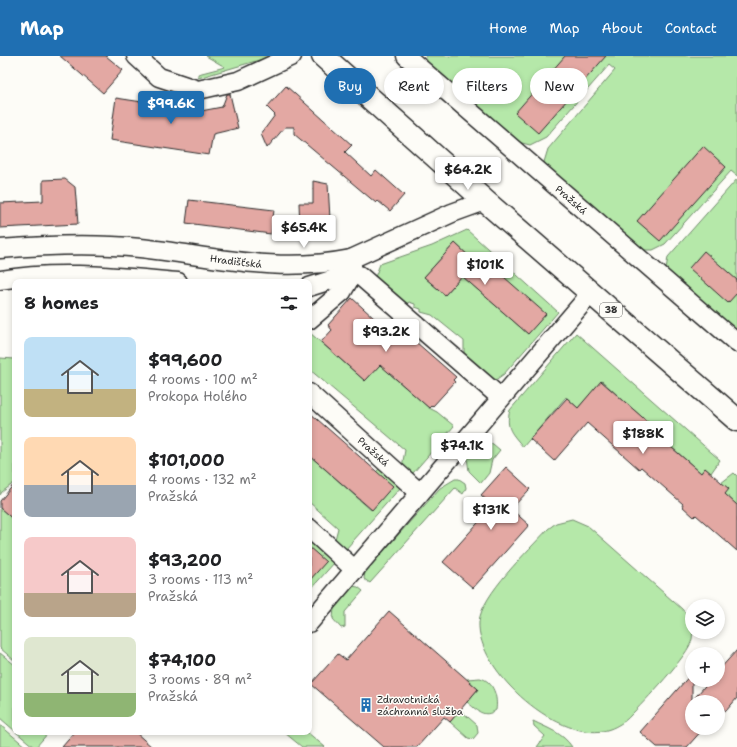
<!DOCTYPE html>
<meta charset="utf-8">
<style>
:root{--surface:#fff;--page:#f6f6f6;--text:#202124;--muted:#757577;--accent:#1f6fb2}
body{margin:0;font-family:"Shantell Sans",sans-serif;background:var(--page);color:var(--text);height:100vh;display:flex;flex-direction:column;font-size:15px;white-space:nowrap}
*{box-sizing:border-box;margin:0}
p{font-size:13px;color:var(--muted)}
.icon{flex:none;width:22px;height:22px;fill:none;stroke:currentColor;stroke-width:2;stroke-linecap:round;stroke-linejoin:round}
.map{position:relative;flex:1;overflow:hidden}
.details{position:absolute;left:12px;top:223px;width:300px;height:456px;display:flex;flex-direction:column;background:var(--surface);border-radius:8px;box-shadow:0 2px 6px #0003}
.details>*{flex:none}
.hud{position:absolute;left:324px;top:12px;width:353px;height:36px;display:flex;gap:8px}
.tools{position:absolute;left:685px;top:543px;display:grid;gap:8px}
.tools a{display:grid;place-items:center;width:40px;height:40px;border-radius:50%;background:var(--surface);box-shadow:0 2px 6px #0003;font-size:20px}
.price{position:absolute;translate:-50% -34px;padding:0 9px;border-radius:4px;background:#fff;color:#222;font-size:13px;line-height:26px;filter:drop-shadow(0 1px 2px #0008)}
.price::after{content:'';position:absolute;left:50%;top:24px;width:12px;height:9px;margin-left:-6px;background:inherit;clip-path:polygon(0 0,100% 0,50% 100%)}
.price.active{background:var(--accent);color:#fff}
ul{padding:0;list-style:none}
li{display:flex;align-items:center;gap:12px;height:100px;padding:0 12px}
li span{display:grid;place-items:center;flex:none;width:112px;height:80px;border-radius:8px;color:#555}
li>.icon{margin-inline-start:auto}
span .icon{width:48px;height:48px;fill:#fffc;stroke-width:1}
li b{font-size:17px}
h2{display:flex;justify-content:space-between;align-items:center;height:48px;padding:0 12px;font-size:17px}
.pill{padding:0 14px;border-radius:18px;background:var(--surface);box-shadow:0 2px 6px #0003;font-size:14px;line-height:36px}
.pill.active{background:var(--accent);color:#fff}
header{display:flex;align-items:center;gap:24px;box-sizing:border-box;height:56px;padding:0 20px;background:var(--accent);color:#fff}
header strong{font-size:19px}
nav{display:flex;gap:22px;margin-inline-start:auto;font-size:14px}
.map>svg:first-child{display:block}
</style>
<header>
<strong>Map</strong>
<nav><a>Home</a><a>Map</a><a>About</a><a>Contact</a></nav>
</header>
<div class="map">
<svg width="737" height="691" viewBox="0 0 737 691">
<rect width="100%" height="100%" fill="#fdfcf7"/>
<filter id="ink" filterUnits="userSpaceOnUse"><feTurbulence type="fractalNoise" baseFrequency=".025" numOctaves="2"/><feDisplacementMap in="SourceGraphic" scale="8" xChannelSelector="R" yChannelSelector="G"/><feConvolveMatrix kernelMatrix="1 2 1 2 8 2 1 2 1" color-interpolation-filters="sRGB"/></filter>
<g filter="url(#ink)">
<path fill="#b5e8a9" stroke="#708a6a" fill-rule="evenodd" d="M 206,0 L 267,0 L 266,2 L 198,22 L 198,18 L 225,11 Z
M 425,0 L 737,0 L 737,120 L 731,115 L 665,188 L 653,194 L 645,194 L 589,150 L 547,113 L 544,106 L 548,93 L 615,14 L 609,9 L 546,81 L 530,89 L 518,86 L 429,9 Z
M 737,123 L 737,275 L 670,221 L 666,213 L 668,201 Z
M 467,174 L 558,256 L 504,318 L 494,325 L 464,299 L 464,285 L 432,259 L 421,256 L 421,253 L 415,251 L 415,248 L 409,246 L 405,249 L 375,221 L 380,208 L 432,190 ZM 455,187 L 474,205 L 528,278 L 462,220 L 445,239 L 424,221 Z
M 309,276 L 365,325 L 381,307 L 392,317 L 391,319 L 429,352 L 437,356 L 454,370 L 413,417 L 402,411 L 405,394 L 309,313 Z
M 576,277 L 720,404 L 711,417 L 705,412 L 701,417 L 675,394 L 662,387 L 665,382 L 602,325 L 578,352 L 566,341 L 523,391 C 512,377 505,373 510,354 Z
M 0,302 L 15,303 L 15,426 L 2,436 L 0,439 Z
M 487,386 L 493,388 L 500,394 L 492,404 L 489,417 L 481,427 L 469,415 L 467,402 L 480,388 Z
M 309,399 L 371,454 L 392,430 L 376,416 L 382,410 L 401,431 L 345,494 L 334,487 L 338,472 L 309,446 Z
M 734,417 L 737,420 L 737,449 L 725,438 L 721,427 Z
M 455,423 L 459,423 L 465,427 L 466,432 L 463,438 L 455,432 L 370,527 L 364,523 L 365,516 L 440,432 Z
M 0,452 L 15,465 L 15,605 L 0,592 Z
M 572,463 L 588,470 L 682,553 C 690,562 694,572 692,583 C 690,598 643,647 630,660 C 626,665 616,671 610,673 C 562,691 476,615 479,566 C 481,539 529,494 548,473 L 556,467 Z
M 314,485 L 335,506 L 309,535 L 309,490 Z
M 352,530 L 358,531 L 363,535 L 345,556 L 345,571 L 341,572 L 333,563 L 334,552 Z
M 0,597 L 15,609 L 15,675 L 0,662 Z
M 480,622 C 494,625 498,642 496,654 C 484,663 477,654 467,646 L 478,633 L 467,623 Z
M 460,654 L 477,669 L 478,677 L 473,683 L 468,682 L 450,666 Z
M 533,665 C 547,672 563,677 572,691 L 537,691 L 545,680 L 534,670 Z
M 0,669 L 26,691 L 0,691 Z
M 16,676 L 49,676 L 36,691 L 34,691 Z
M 307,676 L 325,691 L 302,691 L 285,677 Z"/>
<path fill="#e3a8a3" stroke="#2b2b2b" d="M 60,0 L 106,0 L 123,14 L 103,37 Z
M 565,0 L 606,0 L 538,77 L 515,57 Z
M 286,30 L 352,89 L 345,96 L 371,120 L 376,114 L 404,139 L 390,155 L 378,145 L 376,147 L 294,78 L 294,71 L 285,71 L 267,92 L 261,78 L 275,59 L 267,51 Z
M 227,38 L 230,38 L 238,72 L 213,78 L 209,99 L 110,84 L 116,42 L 201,55 L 222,51 Z
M 703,90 L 726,111 L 660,185 L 637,165 Z
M 65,123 L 75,131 L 78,168 L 0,172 L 0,147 L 43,145 L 43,124 Z
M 313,125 L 328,128 L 330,163 L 325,163 L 325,171 L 300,172 L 299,147 L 313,147 Z
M 189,144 L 274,154 L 271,178 L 186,167 Z
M 455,187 L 474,205 L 479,199 L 546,258 L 528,278 L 462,220 L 445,239 L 424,221 Z
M 704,195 L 737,224 L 737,237 L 728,247 L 689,212 Z
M 352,242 L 386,273 L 393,266 L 456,321 L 453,324 L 455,326 L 433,350 L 432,349 L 429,352 L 380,309 L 365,325 L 321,286 L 332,274 L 328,269 Z
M 601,325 L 666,382 L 664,385 L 701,417 L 705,412 L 729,433 L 725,438 L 737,449 L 737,495 L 696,459 L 694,461 L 682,450 L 683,448 L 641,411 L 639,413 L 587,367 L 554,405 L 530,383 L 567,342 L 578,352 Z
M 309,356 L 393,430 L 372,454 L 309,399 Z
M 506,411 L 530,433 L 511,453 L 529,469 L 473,532 L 443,506 L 493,450 L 481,439 Z
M 15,427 L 15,465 L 0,452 L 0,445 Z
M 309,491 L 326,506 L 309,525 Z
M 389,555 L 478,633 L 450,666 L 444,661 L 417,691 L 384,691 L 311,628 L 338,598 L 346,604 Z
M 737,594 L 737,642 L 726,655 L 722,652 L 718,656 L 718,646 L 692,646 L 692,672 L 704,672 L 687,691 L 657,691 L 640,676 L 692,617 L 692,645 L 710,624 L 718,624 L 718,615 Z
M 75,676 L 135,676 L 152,691 L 62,691 Z"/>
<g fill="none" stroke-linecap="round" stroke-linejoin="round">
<defs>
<g id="minor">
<path d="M 136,0 L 159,21 L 198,34 L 238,25 L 292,0"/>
<path id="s1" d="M 406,0 L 737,287"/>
<path id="s2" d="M 0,193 C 47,189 92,187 140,192 C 214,200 275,218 351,203 L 452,157 L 485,145"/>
<path d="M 351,203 L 353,217 L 359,219 L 501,342"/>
<path d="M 0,224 C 59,214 119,221 178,226"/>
<path d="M 309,231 L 353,217"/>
<path d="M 309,264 L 342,236 L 353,217"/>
<path id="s3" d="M 309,337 L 420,437"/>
<path d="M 309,472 L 355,514"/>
<path d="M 309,567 L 592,236"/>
</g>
<path id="major" d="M 323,0 L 485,145 L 737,364"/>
</defs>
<use href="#minor" stroke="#2b2b2b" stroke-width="21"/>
<use href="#major" stroke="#2b2b2b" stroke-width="25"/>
<use href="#minor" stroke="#fdfcf7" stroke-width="18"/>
<use href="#major" stroke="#fdfcf7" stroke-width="22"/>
</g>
</g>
<defs>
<symbol id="building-bare" viewBox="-9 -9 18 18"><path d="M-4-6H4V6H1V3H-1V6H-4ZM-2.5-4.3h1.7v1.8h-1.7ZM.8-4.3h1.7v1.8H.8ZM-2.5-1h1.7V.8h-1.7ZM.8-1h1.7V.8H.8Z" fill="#1f6fb2" stroke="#fdfcf7" stroke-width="2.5" paint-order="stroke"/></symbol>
</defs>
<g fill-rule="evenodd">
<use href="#building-bare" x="356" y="639" width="20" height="20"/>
</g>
<g text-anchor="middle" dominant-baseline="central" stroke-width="3" stroke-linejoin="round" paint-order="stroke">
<rect fill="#fdfcf7" stroke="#6a6a68" stroke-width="1" x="600" y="247" width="22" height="14" rx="3"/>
<g font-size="9" font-weight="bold" fill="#2b2b2b">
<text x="611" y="254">38</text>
</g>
<g font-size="10" fill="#2b2b2b" stroke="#fdfcf7">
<text stroke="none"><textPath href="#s1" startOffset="219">Pražská</textPath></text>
<text stroke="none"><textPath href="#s2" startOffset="237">Hradišťská</textPath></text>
<text stroke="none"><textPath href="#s3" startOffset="87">Pražská</textPath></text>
</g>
<g font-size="10" fill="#2b2b2b" stroke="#fdfcf7" text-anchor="start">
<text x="377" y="643">Zdravotnická<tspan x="377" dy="12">záchranná služba</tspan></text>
</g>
</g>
</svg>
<div class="tools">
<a><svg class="icon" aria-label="layers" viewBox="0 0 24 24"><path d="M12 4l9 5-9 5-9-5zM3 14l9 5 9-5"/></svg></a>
<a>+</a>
<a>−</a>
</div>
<b class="price active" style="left:171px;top:69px">$99.6K</b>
<b class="price" style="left:468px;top:135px">$64.2K</b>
<b class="price" style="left:304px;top:193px">$65.4K</b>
<b class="price" style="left:485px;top:230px">$101K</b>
<b class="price" style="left:386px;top:297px">$93.2K</b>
<b class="price" style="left:643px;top:399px">$188K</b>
<b class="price" style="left:462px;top:411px">$74.1K</b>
<b class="price" style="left:491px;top:475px">$131K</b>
<div class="hud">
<a class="pill active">Buy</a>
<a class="pill">Rent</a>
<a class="pill">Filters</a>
<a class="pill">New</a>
</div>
<section class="details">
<h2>8 homes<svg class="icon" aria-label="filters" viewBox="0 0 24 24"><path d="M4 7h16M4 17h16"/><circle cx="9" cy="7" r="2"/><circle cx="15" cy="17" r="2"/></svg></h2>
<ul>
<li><span style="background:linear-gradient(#bfe0f5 65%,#c2b280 0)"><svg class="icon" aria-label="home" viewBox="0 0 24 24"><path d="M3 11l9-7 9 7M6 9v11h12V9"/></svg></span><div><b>$99,600</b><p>4 rooms · 100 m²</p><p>Prokopa Holého</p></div></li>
<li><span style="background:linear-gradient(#ffd9b3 60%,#9aa5b1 0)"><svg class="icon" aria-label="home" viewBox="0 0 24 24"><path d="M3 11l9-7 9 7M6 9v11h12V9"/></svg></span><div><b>$101,000</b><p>4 rooms · 132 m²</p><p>Pražská</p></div></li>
<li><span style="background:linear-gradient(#f6c9c9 70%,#b9a48a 0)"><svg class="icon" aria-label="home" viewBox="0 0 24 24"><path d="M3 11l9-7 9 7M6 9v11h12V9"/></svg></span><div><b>$93,200</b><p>3 rooms · 113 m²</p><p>Pražská</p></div></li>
<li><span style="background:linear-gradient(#dfe7d0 70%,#8fb573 0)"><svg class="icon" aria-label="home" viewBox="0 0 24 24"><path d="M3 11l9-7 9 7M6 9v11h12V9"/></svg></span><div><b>$74,100</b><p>3 rooms · 89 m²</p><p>Pražská</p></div></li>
</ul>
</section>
</div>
